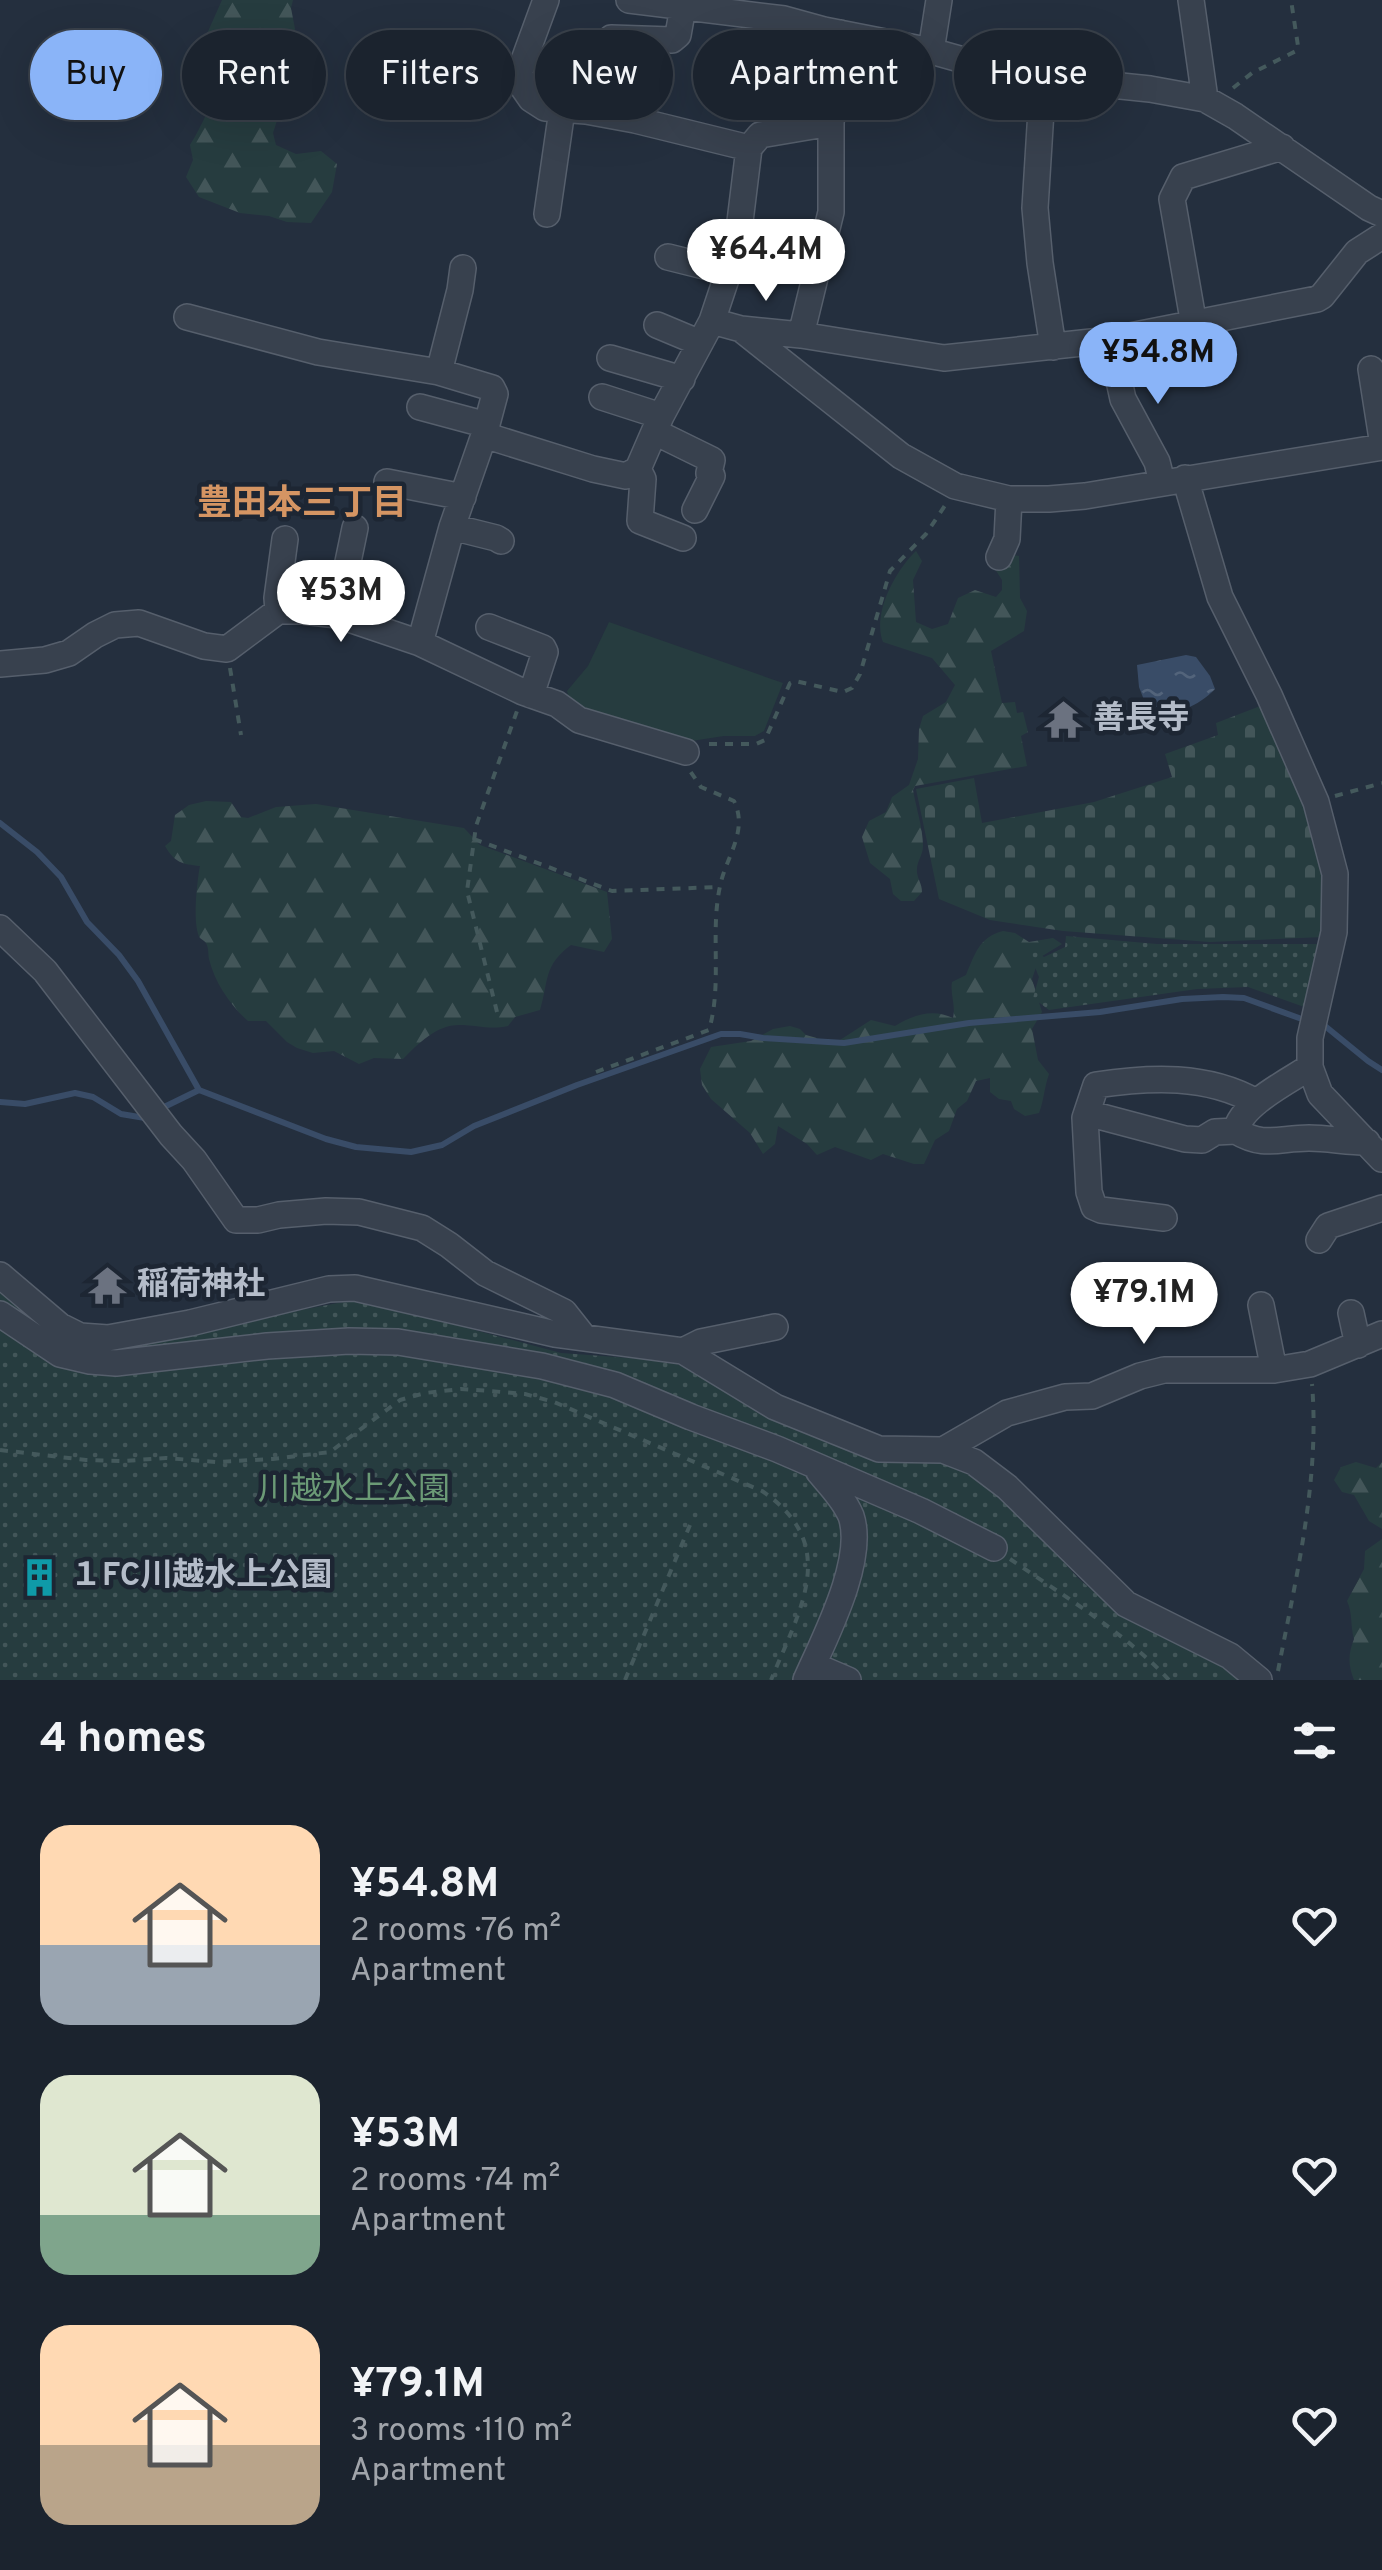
<!DOCTYPE html>
<meta charset="utf-8">
<style>
:root{--surface:#1b232e;--page:#282f3a;--text:#f1f3f6;--muted:#a0a4aa;--line:#39404a;--accent:#8ab4f8}
body{margin:0;font-family:Overpass,"Noto Sans JP",sans-serif;background:var(--page);color:var(--text);height:100vh;display:flex;flex-direction:column;font-size:38px;white-space:nowrap}
*{box-sizing:border-box;margin:0}
p{font-size:32px;color:var(--muted)}
.icon{flex:none;width:55px;height:55px;fill:none;stroke:currentColor;stroke-width:2;stroke-linecap:round;stroke-linejoin:round}
.map{position:relative;height:1680px;overflow:hidden}
.details{display:flex;flex-direction:column;background:var(--surface);flex:1}
.details>*{flex:none}
.top-card{position:absolute;left:30px;top:30px;width:1322px;height:90px;display:flex;gap:20px}
.price{position:absolute;translate:-50% -85px;padding:0 22px;border-radius:35px;background:#fff;color:#222;font-size:32px;line-height:65px;filter:drop-shadow(0 2px 5px #0008)}
.price::after{content:'';position:absolute;left:50%;top:60px;width:30px;height:22px;margin-left:-15px;background:inherit;clip-path:polygon(0 0,100% 0,50% 100%)}
.price.on{background:var(--accent);color:#111}
ul{padding:0;list-style:none}
li{display:flex;align-items:center;gap:30px;height:250px;padding:0 40px}
li span{display:grid;place-items:center;flex:none;width:280px;height:200px;border-radius:30px;color:#555}
li>.icon{margin-inline-start:auto}
span .icon{width:120px;height:120px;fill:#fffc;stroke-width:1}
li b{font-size:42px}
h2{display:flex;justify-content:space-between;align-items:center;height:120px;padding:0 40px;font-size:42px}
.chip{padding:0 35px;border-radius:45px;background:var(--surface);box-shadow:0 10px 40px #0002,0 0 0 2px var(--line);font-size:35px;line-height:90px}
.chip.on{background:var(--accent);color:#111}
.map>svg:first-child{display:block}
</style>
<div class="map">
<svg width="1382" height="1680" viewBox="0 0 1382 1680">
<defs>
<pattern id="forest-firs" width="22" height="20" patternUnits="userSpaceOnUse" patternTransform="scale(2.5)"><rect width="22" height="20" fill="#263c3f"/><path d="M5 1l3.5 6h-7zM16 11l3.5 6h-7z" fill="#435659"/></pattern>
<pattern id="cemetery-stones" width="16" height="16" patternUnits="userSpaceOnUse" patternTransform="scale(2.5)"><rect width="16" height="16" fill="#263c3f"/><path d="M2 7V4a2 2 0 0 1 4 0v3zM10 15v-3a2 2 0 0 1 4 0v3z" fill="#435659"/></pattern>
<pattern id="park-dots" width="8" height="8" patternUnits="userSpaceOnUse" patternTransform="scale(2.5)"><rect width="8" height="8" fill="#263c3f"/><path d="M2 2h.1M6 6h.1" fill="none" stroke="#435659" stroke-width="1.8" stroke-linecap="round"/></pattern>
<pattern id="water-ripples" width="26" height="14" patternUnits="userSpaceOnUse" patternTransform="scale(2.5)"><rect width="26" height="14" fill="#394c67"/><path d="M2 4q2-2 4 0t4 0M15 11q2-2 4 0t4 0" fill="none" stroke="#53647b"/></pattern>
</defs>
<rect width="100%" height="100%" fill="#242f3e"/>
<path fill="#263c3f" d="M 609,622 L 783,683 L 764,731 L 755,736 L 724,736 L 685,742 L 592,717 L 570,701 L 567,691 L 588,666 Z"/>
<path fill="url(#forest-firs)" d="M 222,0 L 293,0 L 291,8 L 295,29 L 287,89 L 273,133 L 276,145 L 296,154 L 321,151 L 337,164 L 332,192 L 311,223 L 287,222 L 269,216 L 240,213 L 199,197 L 186,177 L 193,160 L 190,145 C 199,131 219,91 219,76 C 219,63 212,47 206,36 Z
M 916,551 L 922,561 L 913,580 L 916,622 L 932,629 L 948,624 L 958,598 L 975,590 L 996,597 L 1002,590 L 1002,580 L 995,569 L 1004,554 L 1019,556 L 1020,598 L 1027,611 L 1024,631 L 991,651 L 1002,703 L 1015,702 L 1017,713 L 1023,712 L 1028,732 L 1021,736 L 1027,766 L 915,786 L 913,790 C 916,808 923,828 923,846 C 923,855 917,861 917,869 C 916,877 922,883 922,892 L 914,901 L 901,901 L 893,894 L 890,879 L 870,863 L 862,837 L 869,821 L 886,812 L 892,797 L 909,785 L 918,759 L 919,729 L 923,716 L 946,702 L 955,685 L 932,658 L 883,642 C 872,614 895,571 916,551 Z
M 206,801 L 231,802 L 241,817 L 248,818 L 276,807 L 316,804 L 464,828 L 480,845 L 607,892 L 612,939 L 604,952 L 571,945 C 543,966 549,980 540,1010 L 515,1017 L 508,1026 C 489,1030 478,1025 459,1025 C 436,1025 418,1044 403,1059 L 374,1058 L 359,1064 L 334,1051 L 313,1053 L 297,1048 L 287,1042 L 266,1021 L 248,1021 C 230,1005 215,983 209,959 C 208,954 209,948 206,943 C 205,941 202,940 200,938 C 192,926 197,881 200,866 C 182,864 175,863 165,846 L 171,841 L 175,815 L 189,805 Z
M 1003,931 L 1015,933 L 1029,942 L 1053,938 L 1062,944 L 1039,958 L 1032,979 L 1042,1012 L 1032,1029 L 1038,1060 L 1049,1074 C 1044,1088 1044,1100 1039,1113 L 1025,1116 L 1014,1109 L 1011,1101 L 999,1099 L 990,1092 L 990,1078 L 976,1081 L 967,1101 L 957,1109 L 949,1131 L 935,1140 L 924,1164 L 914,1164 L 883,1154 L 871,1160 L 835,1147 L 817,1155 L 807,1144 L 778,1126 L 775,1144 L 763,1154 L 750,1133 L 711,1099 L 702,1085 L 700,1069 L 711,1047 L 751,1041 L 773,1029 L 790,1026 L 800,1029 L 806,1035 L 824,1040 L 840,1040 L 871,1020 L 895,1026 C 913,1015 933,1008 953,1018 C 956,1005 950,995 952,982 L 966,975 C 975,954 979,937 1003,931 Z
M 1356,1462 L 1376,1468 L 1382,1462 L 1382,1529 L 1369,1521 L 1354,1495 L 1342,1492 L 1334,1480 L 1341,1467 Z
M 1382,1539 L 1382,1680 L 1354,1680 C 1348,1665 1348,1654 1354,1639 C 1350,1625 1353,1614 1347,1601 L 1364,1569 L 1365,1551 Z"/>
<path fill="url(#cemetery-stones)" d="M 1263,705 C 1287,763 1322,827 1325,890 C 1325,906 1323,922 1323,937 L 1210,942 L 1063,931 L 990,920 L 939,899 L 916,789 L 974,778 L 982,823 L 1094,802 L 1172,777 L 1165,754 L 1218,735 L 1216,723 Z"/>
<path fill="url(#park-dots)" d="M 1066,936 L 1157,944 L 1317,944 L 1317,971 L 1307,1008 L 1248,987 L 1197,989 L 1049,1010 L 1033,998 L 1039,977 L 1028,950 L 1033,950 L 1044,957 L 1065,947 Z
M 0,1293 L 56,1340 L 93,1350 L 343,1302 L 370,1302 L 561,1353 L 671,1361 L 698,1375 L 758,1413 L 879,1459 L 901,1459 L 946,1463 L 981,1480 L 1028,1523 L 1078,1578 L 1108,1604 L 1211,1658 L 1240,1680 L 0,1680 Z"/>
<path fill="url(#water-ripples)" d="M 1186,655 L 1196,657 L 1210,676 L 1215,689 C 1198,707 1175,714 1151,718 L 1139,687 L 1137,665 Z"/>
<g fill="none" stroke-linecap="round" stroke-linejoin="round">
<path stroke="#394c67" stroke-width="6" d="M 0,823 L 37,852 L 61,877 L 87,922 L 119,955 L 138,981 L 199,1090 L 326,1139 L 356,1147 L 411,1152 L 442,1145 L 474,1126 L 577,1085 L 721,1034 L 740,1034 L 763,1038 L 844,1043 L 969,1023 L 1100,1012 L 1182,999 L 1223,997 L 1244,998 L 1299,1018
M 1325,1026 L 1368,1061 L 1382,1070
M 0,1102 L 25,1104 L 75,1093 L 93,1097 L 121,1114 L 145,1118
M 160,1109 L 199,1090"/>
<defs>
<path id="minor" d="M 546,0 L 520,71 L 522,86 L 531,99 L 545,108 L 586,111 L 635,120 L 749,148
M 629,0 L 784,19 L 824,30 L 931,51 L 988,67 L 1043,78 L 1150,89 L 1205,99 L 1235,116 L 1369,208 L 1382,214
M 1191,0 L 1205,99
M 931,51 L 939,0
M 372,64 L 520,71
M 798,72 L 824,30
M 1043,78 L 1035,208 L 1040,263 L 1053,347
M 606,80 L 611,38 L 672,40 L 678,35 L 683,7
M 733,105 L 736,89 L 744,73 L 788,71 L 809,74
M 547,214 L 562,110
M 668,257 L 728,272
M 187,317 L 318,352 L 439,372 L 492,388 L 495,394 L 484,435
M 712,321 L 737,246 L 749,148 L 760,135 L 831,123 L 840,33
M 657,325 L 700,343
M 1194,325 L 1172,199 L 1183,177 L 1282,147
M 741,329 L 901,456 L 955,486 L 1009,499 L 1049,499 L 1085,496 L 1382,447
M 801,335 L 831,212 L 831,123
M 1110,340 L 1123,399 L 1157,462 L 1162,482
M 610,358 L 682,379
M 1371,369 L 1382,439
M 439,372 L 460,290 L 463,268
M 602,397 L 661,416
M 420,407 L 487,425
M 655,432 L 712,460 L 709,473 L 712,476 L 695,510
M 638,469 L 643,479 L 640,521 L 683,538
M 1185,478 L 1220,597 L 1269,695 L 1316,802 L 1335,874 L 1334,932 L 1310,1038 L 1310,1067 L 1320,1094 L 1382,1159
M 387,482 L 463,497
M 452,527 L 496,538 L 501,541
M 999,557 L 1007,539 L 1009,499
M 278,611 L 277,598 L 285,539
M 337,615 L 355,528
M 489,627 L 543,648 L 545,652 L 531,695
M 420,643 L 452,527 L 484,435 L 593,469 L 626,476 L 638,469 L 661,416 L 712,321 L 741,329 L 801,335 L 944,358 L 1110,340 L 1317,299 L 1322,296 L 1357,252 L 1382,236
M 0,664 L 45,660 L 69,653 L 95,635 L 115,625 L 139,623 L 204,646 L 227,649 L 278,611 L 303,611 L 337,615 L 420,643 L 523,692 L 557,704 L 579,720 L 686,752
M 0,928 L 45,971 L 171,1135 L 194,1160 L 236,1220 L 258,1220 L 279,1215 L 326,1211 L 359,1212 L 422,1228 L 449,1245 L 485,1273 L 564,1312 L 583,1336
M 1310,1067 C 1289,1081 1240,1105 1236,1131 C 1264,1148 1279,1138 1309,1138 C 1328,1138 1347,1142 1367,1142
M 1087,1113 L 1185,1139 L 1202,1140 L 1215,1132 L 1236,1131
M 1164,1218 L 1101,1210 L 1094,1207 L 1089,1192 L 1085,1118 L 1096,1085 C 1150,1077 1207,1074 1256,1102
M 1319,1240 L 1328,1226 L 1382,1208
M 0,1275 L 60,1326 L 80,1336 L 108,1338 L 190,1323 L 329,1289 L 355,1288 L 555,1334 L 683,1351 L 775,1407 L 879,1449 L 943,1450 L 974,1462 L 1007,1487 L 1126,1604 L 1230,1656 L 1259,1680
M 1261,1305 L 1274,1370
M 1351,1313 L 1358,1345
M 0,1314 L 60,1354 L 90,1361 L 116,1363 L 267,1346 L 349,1341 L 398,1342 L 542,1366 L 615,1385 L 691,1417 L 777,1449 L 921,1511 L 994,1548
M 683,1351 L 701,1342 L 775,1327
M 943,1450 L 1007,1413 L 1065,1397 L 1092,1396 L 1140,1376 L 1164,1370 L 1274,1370 L 1310,1364 L 1382,1334
M 813,1665 L 848,1680
M 806,1680 C 824,1639 866,1560 851,1516 C 844,1499 830,1485 819,1472"/>
</defs>
<use href="#minor" stroke="#565f6c" stroke-width="28"/>
<path stroke="#44595c" stroke-width="4" stroke-dasharray="8 8" stroke-linecap="butt" d="M 1233,88 L 1252,73 L 1296,51 L 1298,46 L 1291,0
M 230,668 L 241,735
M 709,744 L 756,744 L 765,740 L 790,683 L 795,681 L 843,692 L 852,688 L 860,674 L 890,571 L 926,534 L 946,504
M 1335,796 L 1382,783
M 474,839 L 612,891 L 720,887
M 497,1012 L 467,891 L 476,826 L 517,711
M 596,1072 L 709,1030 C 723,982 709,930 721,882 C 728,854 748,830 734,801 L 701,787 L 690,771
M 0,1450 L 86,1460 L 123,1461 L 166,1458 L 216,1462 L 273,1459 L 330,1452 L 400,1400 L 425,1393 L 461,1389 L 490,1391 L 525,1394 L 554,1402 L 762,1491 C 842,1545 799,1611 771,1680
M 1010,1559 C 1061,1594 1128,1635 1169,1680
M 1278,1671 C 1296,1577 1320,1480 1312,1384
M 625,1680 L 690,1525"/>
<use href="#minor" stroke="#38414e" stroke-width="25"/>
</g>
<defs>
<symbol id="temple-bare" viewBox="-9 -9 18 18"><path d="M0-6L5-2H3V0L6.5 2.5H4V6H1.5V3h-3V6H-4V2.5H-6.5L-3 0V-2H-5Z" fill="#6b7280" stroke="#1d2633" stroke-width="2.5" paint-order="stroke"/></symbol>
<symbol id="building-bare" viewBox="-9 -9 18 18"><path d="M-4-6H4V6H1V3H-1V6H-4ZM-2.5-4.3h1.7v1.8h-1.7ZM.8-4.3h1.7v1.8H.8ZM-2.5-1h1.7V.8h-1.7ZM.8-1h1.7V.8H.8Z" fill="#0f9aa8" stroke="#1d2633" stroke-width="2.5" paint-order="stroke"/></symbol>
</defs>
<g fill-rule="evenodd">
<use href="#temple-bare" x="1036" y="692" width="55" height="55"/>
<use href="#temple-bare" x="80" y="1258" width="55" height="55"/>
<use href="#building-bare" x="12" y="1550" width="55" height="55"/>
</g>
<g text-anchor="middle" dominant-baseline="central" stroke-width="9" stroke-linejoin="round" paint-order="stroke">
<g font-size="32" font-weight="bold" fill="#b4bcc9" stroke="#1d2633" text-anchor="start">
<text x="1093" y="720">善長寺</text>
<text x="137" y="1286">稲荷神社</text>
<text x="70" y="1577">１FC川越水上公園</text>
</g>
<g font-size="32" fill="#6b9a76" stroke="#1d2633">
<text x="354" y="1491">川越水上公園</text>
</g>
<g font-size="35" font-weight="bold" fill="#d59563" stroke="#1d2633">
<text x="302" y="505">豊田本三丁目</text>
</g>
</g>
</svg>
<b class="price" style="left:766px;top:304px">¥64.4M</b>
<b class="price on" style="left:1158px;top:407px">¥54.8M</b>
<b class="price" style="left:341px;top:645px">¥53M</b>
<b class="price" style="left:1144px;top:1347px">¥79.1M</b>
<div class="top-card">
<a class="chip on">Buy</a>
<a class="chip">Rent</a>
<a class="chip">Filters</a>
<a class="chip">New</a>
<a class="chip">Apartment</a>
<a class="chip">House</a>
</div>
</div>
<section class="details">
<h2>4 homes<svg class="icon" aria-label="filters" viewBox="0 0 24 24"><path d="M4 7h16M4 17h16"/><circle cx="9" cy="7" r="2"/><circle cx="15" cy="17" r="2"/></svg></h2>
<ul>
<li><span style="background:linear-gradient(#ffd9b3 60%,#9aa5b1 0)"><svg class="icon" aria-label="home" viewBox="0 0 24 24"><path d="M3 11l9-7 9 7M6 9v11h12V9"/></svg></span><div><b>¥54.8M</b><p>2 rooms · 76 m²</p><p>Apartment</p></div><svg class="icon" aria-label="heart" viewBox="0 0 24 24"><path d="M12 20l-8-8c-3-5 5-10 8-4 3-6 11-1 8 4z"/></svg></li>
<li><span style="background:linear-gradient(#dfe7d0 70%,#7fa58c 0)"><svg class="icon" aria-label="home" viewBox="0 0 24 24"><path d="M3 11l9-7 9 7M6 9v11h12V9"/></svg></span><div><b>¥53M</b><p>2 rooms · 74 m²</p><p>Apartment</p></div><svg class="icon" aria-label="heart" viewBox="0 0 24 24"><path d="M12 20l-8-8c-3-5 5-10 8-4 3-6 11-1 8 4z"/></svg></li>
<li><span style="background:linear-gradient(#ffd9b3 60%,#b9a48a 0)"><svg class="icon" aria-label="home" viewBox="0 0 24 24"><path d="M3 11l9-7 9 7M6 9v11h12V9"/></svg></span><div><b>¥79.1M</b><p>3 rooms · 110 m²</p><p>Apartment</p></div><svg class="icon" aria-label="heart" viewBox="0 0 24 24"><path d="M12 20l-8-8c-3-5 5-10 8-4 3-6 11-1 8 4z"/></svg></li>
</ul>
</section>
